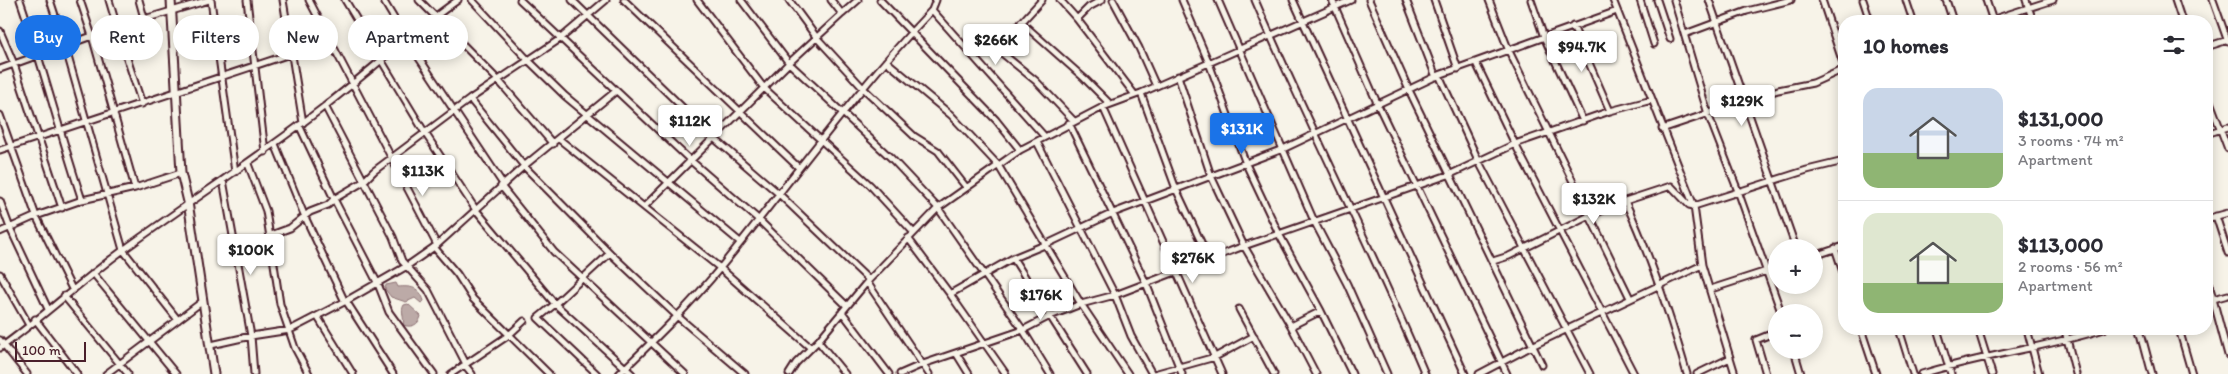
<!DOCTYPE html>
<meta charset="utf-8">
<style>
:root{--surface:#fff;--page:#f7f7f7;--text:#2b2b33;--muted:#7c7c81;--line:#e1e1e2;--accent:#1a73e8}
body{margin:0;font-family:Itim,sans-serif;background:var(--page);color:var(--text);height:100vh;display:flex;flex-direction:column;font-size:19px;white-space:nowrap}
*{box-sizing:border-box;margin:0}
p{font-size:16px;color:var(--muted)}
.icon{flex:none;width:28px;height:28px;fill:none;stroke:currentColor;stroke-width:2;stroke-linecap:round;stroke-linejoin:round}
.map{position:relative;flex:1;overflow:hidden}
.side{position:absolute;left:1838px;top:15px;width:375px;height:320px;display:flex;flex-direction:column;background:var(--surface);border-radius:20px;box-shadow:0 2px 12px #0003}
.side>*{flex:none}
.top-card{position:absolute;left:15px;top:15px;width:475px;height:45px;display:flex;gap:10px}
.tools{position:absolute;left:1768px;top:239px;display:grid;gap:10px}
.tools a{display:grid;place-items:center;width:55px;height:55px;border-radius:50%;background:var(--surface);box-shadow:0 2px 12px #0003;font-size:25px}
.scale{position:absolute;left:15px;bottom:12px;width:71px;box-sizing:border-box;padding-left:5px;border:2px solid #4a1f2b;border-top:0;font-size:14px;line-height:18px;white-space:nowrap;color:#4a1f2b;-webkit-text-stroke:4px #f7f3e8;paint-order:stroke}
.price{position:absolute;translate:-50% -42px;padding:0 11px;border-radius:5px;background:#fff;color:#222;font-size:16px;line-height:32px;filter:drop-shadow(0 1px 2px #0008)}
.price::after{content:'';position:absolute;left:50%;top:30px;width:15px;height:11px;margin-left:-8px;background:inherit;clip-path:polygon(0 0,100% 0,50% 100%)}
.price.selected{background:var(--accent);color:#fff}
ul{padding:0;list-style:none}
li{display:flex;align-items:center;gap:15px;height:125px;padding:0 25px}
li+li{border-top:1px solid var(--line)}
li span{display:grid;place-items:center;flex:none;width:140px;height:100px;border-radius:15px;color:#555}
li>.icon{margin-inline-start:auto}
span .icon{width:60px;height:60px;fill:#fffc;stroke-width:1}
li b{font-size:21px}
h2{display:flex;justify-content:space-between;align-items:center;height:60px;padding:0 25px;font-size:21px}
.pill{padding:0 18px;border-radius:22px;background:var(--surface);box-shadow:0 2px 12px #0003;font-size:18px;line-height:45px}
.pill.selected{background:var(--accent);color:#fff}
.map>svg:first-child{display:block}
</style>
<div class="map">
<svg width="2228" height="374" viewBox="0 0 2228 374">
<rect width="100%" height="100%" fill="#f7f3e8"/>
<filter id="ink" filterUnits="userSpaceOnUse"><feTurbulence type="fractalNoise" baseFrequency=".02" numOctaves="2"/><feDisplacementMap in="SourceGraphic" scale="10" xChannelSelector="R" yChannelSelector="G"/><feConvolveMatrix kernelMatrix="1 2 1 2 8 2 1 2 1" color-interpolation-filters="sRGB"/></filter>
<g filter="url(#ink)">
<path fill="#bcaaa7" stroke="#8e7275" d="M 396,283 L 398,287 C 411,286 420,287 424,301 L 421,303 L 415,298 L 406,302 L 391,297 L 385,289 L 386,285 Z
M 408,304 L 421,316 C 419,325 411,328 403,325 C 405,318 400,311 404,305 Z"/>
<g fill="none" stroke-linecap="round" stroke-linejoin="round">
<defs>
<path id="street" d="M 20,0 C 43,66 60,134 82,200
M 50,0 L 65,46 L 123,250 L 178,320
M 80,0 L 92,36 L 135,188
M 109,0 L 117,27 L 122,35 L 123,46 L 142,104
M 139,0 L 144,18
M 211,0 L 235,172
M 247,0 L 265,152
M 283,0 L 303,123
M 309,0 L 437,245
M 345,0 L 425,133 L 476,210 L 555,304 L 538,318 L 597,374
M 383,0 L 407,40 L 503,184
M 419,0 L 498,80 L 553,144
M 472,0 L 528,60 L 565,96 L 740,242
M 520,0 L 690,160 L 758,219 L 847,306
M 572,0 L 715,139 L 778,193 L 869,280
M 624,0 L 798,167
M 697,0 L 764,88 L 870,185 L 914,233
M 741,0 L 789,63 L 891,158 L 938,208 L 1023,330 L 1050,374
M 789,0 L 817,38 L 863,88 L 914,136 L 938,151 L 966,187
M 831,0 L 842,14 L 858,0
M 880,0 L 996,120 L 1020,150
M 1042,0 L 997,49 L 1036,81 L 1074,121
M 1060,0 L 1077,19 L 1135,95
M 1113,0 L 1139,48 L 1156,86
M 1182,0 L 1209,63 L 1246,164 L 1279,234 L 1321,311 L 1352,374
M 1218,0 L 1314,221 L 1347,284 L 1387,374
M 1255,0 C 1309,126 1372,248 1425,374
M 1293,0 L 1465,374
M 1332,0 L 1378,105 L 1507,374
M 1369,0 L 1409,90 L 1542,365
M 1406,0 L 1436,77
M 1434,0 L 1458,69
M 1489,0 L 1509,51 L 1630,298
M 1531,0 L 1544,37 L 1583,121
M 1613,0 L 1694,206 L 1702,265 L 1735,374
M 1640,0 L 1654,44
M 1657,0 L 1670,39
M 1674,0 L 1708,114 L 1738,191 L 1781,312
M 1709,0 L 1796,248
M 1822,0 L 1844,66
M 1863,0 L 1870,21
M 1906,0 L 1913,21
M 1946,0 L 1953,21
M 1986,0 L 1993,21
M 2026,0 L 2033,21
M 2175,0 L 2182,21
M 2213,0 L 2228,42
M 932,10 L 1045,137
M 1077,19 L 1089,7 L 1102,0
M 1988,21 L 2053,0
M 1021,22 L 1084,78 L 1110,104
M 1573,26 L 1610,111
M 0,31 L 14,64 L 62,208
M 1685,34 L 1747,11 L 1791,0
M 2206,47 L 2228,40
M 886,61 L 951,115 L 998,165 L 1081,304 L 1128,374
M 1476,63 L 1515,144 L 1634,374
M 0,69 L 117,27 L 209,0
M 1439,75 L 1479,162 L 1590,374
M 1178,76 L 1211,176 L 1244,246 L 1291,326 L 1316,374
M 2206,91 L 2228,149
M 1141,93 L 1176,189 L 1209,259
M 470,99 L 524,166 L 610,253 L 677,316 L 745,374
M 325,106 L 393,237 L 402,261 L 428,290 L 466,364
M 1103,107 L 1222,374
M 0,115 L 36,216 L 72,289
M 1069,123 L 1146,283 L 1182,374
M 299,125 L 334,199 L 378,284 L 389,312 L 434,374
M 1662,129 L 1778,90 L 1813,83 L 1844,69
M 2206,134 L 2228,127
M 559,139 L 720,268 L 811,348
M 1037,142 L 1115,295 L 1131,336 L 1152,374
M 275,144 L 305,217 L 345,302
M 0,150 L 290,54
M 248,164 L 266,211 L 280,304 L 295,348 L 309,374
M 223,180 L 251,336 L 254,374
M 501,186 L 554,252 L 685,374
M 0,201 L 10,228 L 48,309
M 1625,201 C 1651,257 1670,315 1687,374
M 644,207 L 789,63 L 842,14
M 2216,216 L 2228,253
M 2206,219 L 2228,213
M 0,232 L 36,216 L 82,200 L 135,188 L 181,173
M 271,235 L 290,228 L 310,212 L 328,205 L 334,199 L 363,182 L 374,171 L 470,99 L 560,39 L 606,0
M 908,238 L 950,294
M 434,247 L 457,274 L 473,299 L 549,374
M 1835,248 L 1844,275
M 610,253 L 555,304 L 632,374
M 1814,256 L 1844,246
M 1013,258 L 1087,374
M 1493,261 L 1509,256 L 1591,215 L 1625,201 L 1671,186 L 1689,205 L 1694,206 L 1807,170 L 1844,161
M 93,273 L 176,374
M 2206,273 L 2228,355
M 0,274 L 29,325
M 867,282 L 929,374
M 1711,289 L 1776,268
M 64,296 L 128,374
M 346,301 L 393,374
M 2206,301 L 2228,295
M 1239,309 L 1274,374
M 842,312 L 889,374
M 317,316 L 353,374
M 35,319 L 77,374
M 1291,326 L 1321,311
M 1861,329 L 1876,374
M 1899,329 L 1913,374
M 1937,329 L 1951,374
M 1978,329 L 1992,374
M 2027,329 L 2039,374
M 2140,329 L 2152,374
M 2179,329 L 2192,374
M 2066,335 L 2076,374
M 0,340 L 27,374
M 818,341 L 845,374
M 211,345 L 251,336 L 290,330 L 346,301 L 407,266 L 437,245 L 524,166 L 616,91
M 0,348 C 42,318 80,282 122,251 C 189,202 259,157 325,106 C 370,71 412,32 458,0
M 1794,350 L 1801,374
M 956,353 L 969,374
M 465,365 L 472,374
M 106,374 L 203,301
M 451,374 L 509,335 L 524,321
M 619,374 C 654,340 690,305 721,267 C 791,181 855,91 932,10 L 936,0
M 789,374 L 796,363 L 818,341 L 867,282 L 938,208 L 1020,150 L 1103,107 L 1141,93 L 1351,0
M 900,374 L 923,364 L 1023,330 L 1050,316 L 1081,304 L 1115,295 L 1244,246 L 1451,174 L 1515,144 L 1610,111 L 1652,100
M 1006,374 L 950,294 L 1013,258 L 1047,244 L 1113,213 L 1283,149 L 1439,75 L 1617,11
M 1154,374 L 1215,357 L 1254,336
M 1479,374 L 1534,345 L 1702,265
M 1697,374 L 1730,358
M 1766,374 L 1756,340 L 1776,332
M 1922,374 C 1982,355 2045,348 2104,329"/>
<path id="secondary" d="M 171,0 L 181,173 L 188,202 L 214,374"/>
</defs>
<use href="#street" stroke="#4a1f2b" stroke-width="9"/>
<use href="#secondary" stroke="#4a1f2b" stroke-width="11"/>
<use href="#street" stroke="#f7f3e8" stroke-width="5"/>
<use href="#secondary" stroke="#f7f3e8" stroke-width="7"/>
</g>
</g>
</svg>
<div class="tools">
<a>+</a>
<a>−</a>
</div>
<div class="scale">100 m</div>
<b class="price" style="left:996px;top:66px">$266K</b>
<b class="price" style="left:1582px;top:73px">$94.7K</b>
<b class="price" style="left:1742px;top:127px">$129K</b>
<b class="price" style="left:690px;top:147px">$112K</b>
<b class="price selected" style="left:1242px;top:155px">$131K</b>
<b class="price" style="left:423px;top:197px">$113K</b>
<b class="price" style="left:1594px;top:225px">$132K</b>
<b class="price" style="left:251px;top:276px">$100K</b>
<b class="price" style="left:1193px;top:284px">$276K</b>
<b class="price" style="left:1041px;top:321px">$176K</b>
<div class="top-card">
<a class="pill selected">Buy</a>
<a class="pill">Rent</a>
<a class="pill">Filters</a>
<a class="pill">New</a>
<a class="pill">Apartment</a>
</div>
<section class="side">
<h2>10 homes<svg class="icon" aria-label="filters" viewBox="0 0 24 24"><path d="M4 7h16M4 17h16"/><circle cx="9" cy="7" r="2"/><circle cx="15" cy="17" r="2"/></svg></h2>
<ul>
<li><span style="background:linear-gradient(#c9d6e8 65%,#8fb573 0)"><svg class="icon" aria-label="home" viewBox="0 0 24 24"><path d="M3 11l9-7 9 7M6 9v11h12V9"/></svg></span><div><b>$131,000</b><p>3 rooms · 74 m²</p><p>Apartment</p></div></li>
<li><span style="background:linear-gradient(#dfe7d0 70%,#8fb573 0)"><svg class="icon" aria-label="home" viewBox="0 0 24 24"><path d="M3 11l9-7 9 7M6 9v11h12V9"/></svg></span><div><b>$113,000</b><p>2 rooms · 56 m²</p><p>Apartment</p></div></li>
</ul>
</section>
</div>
